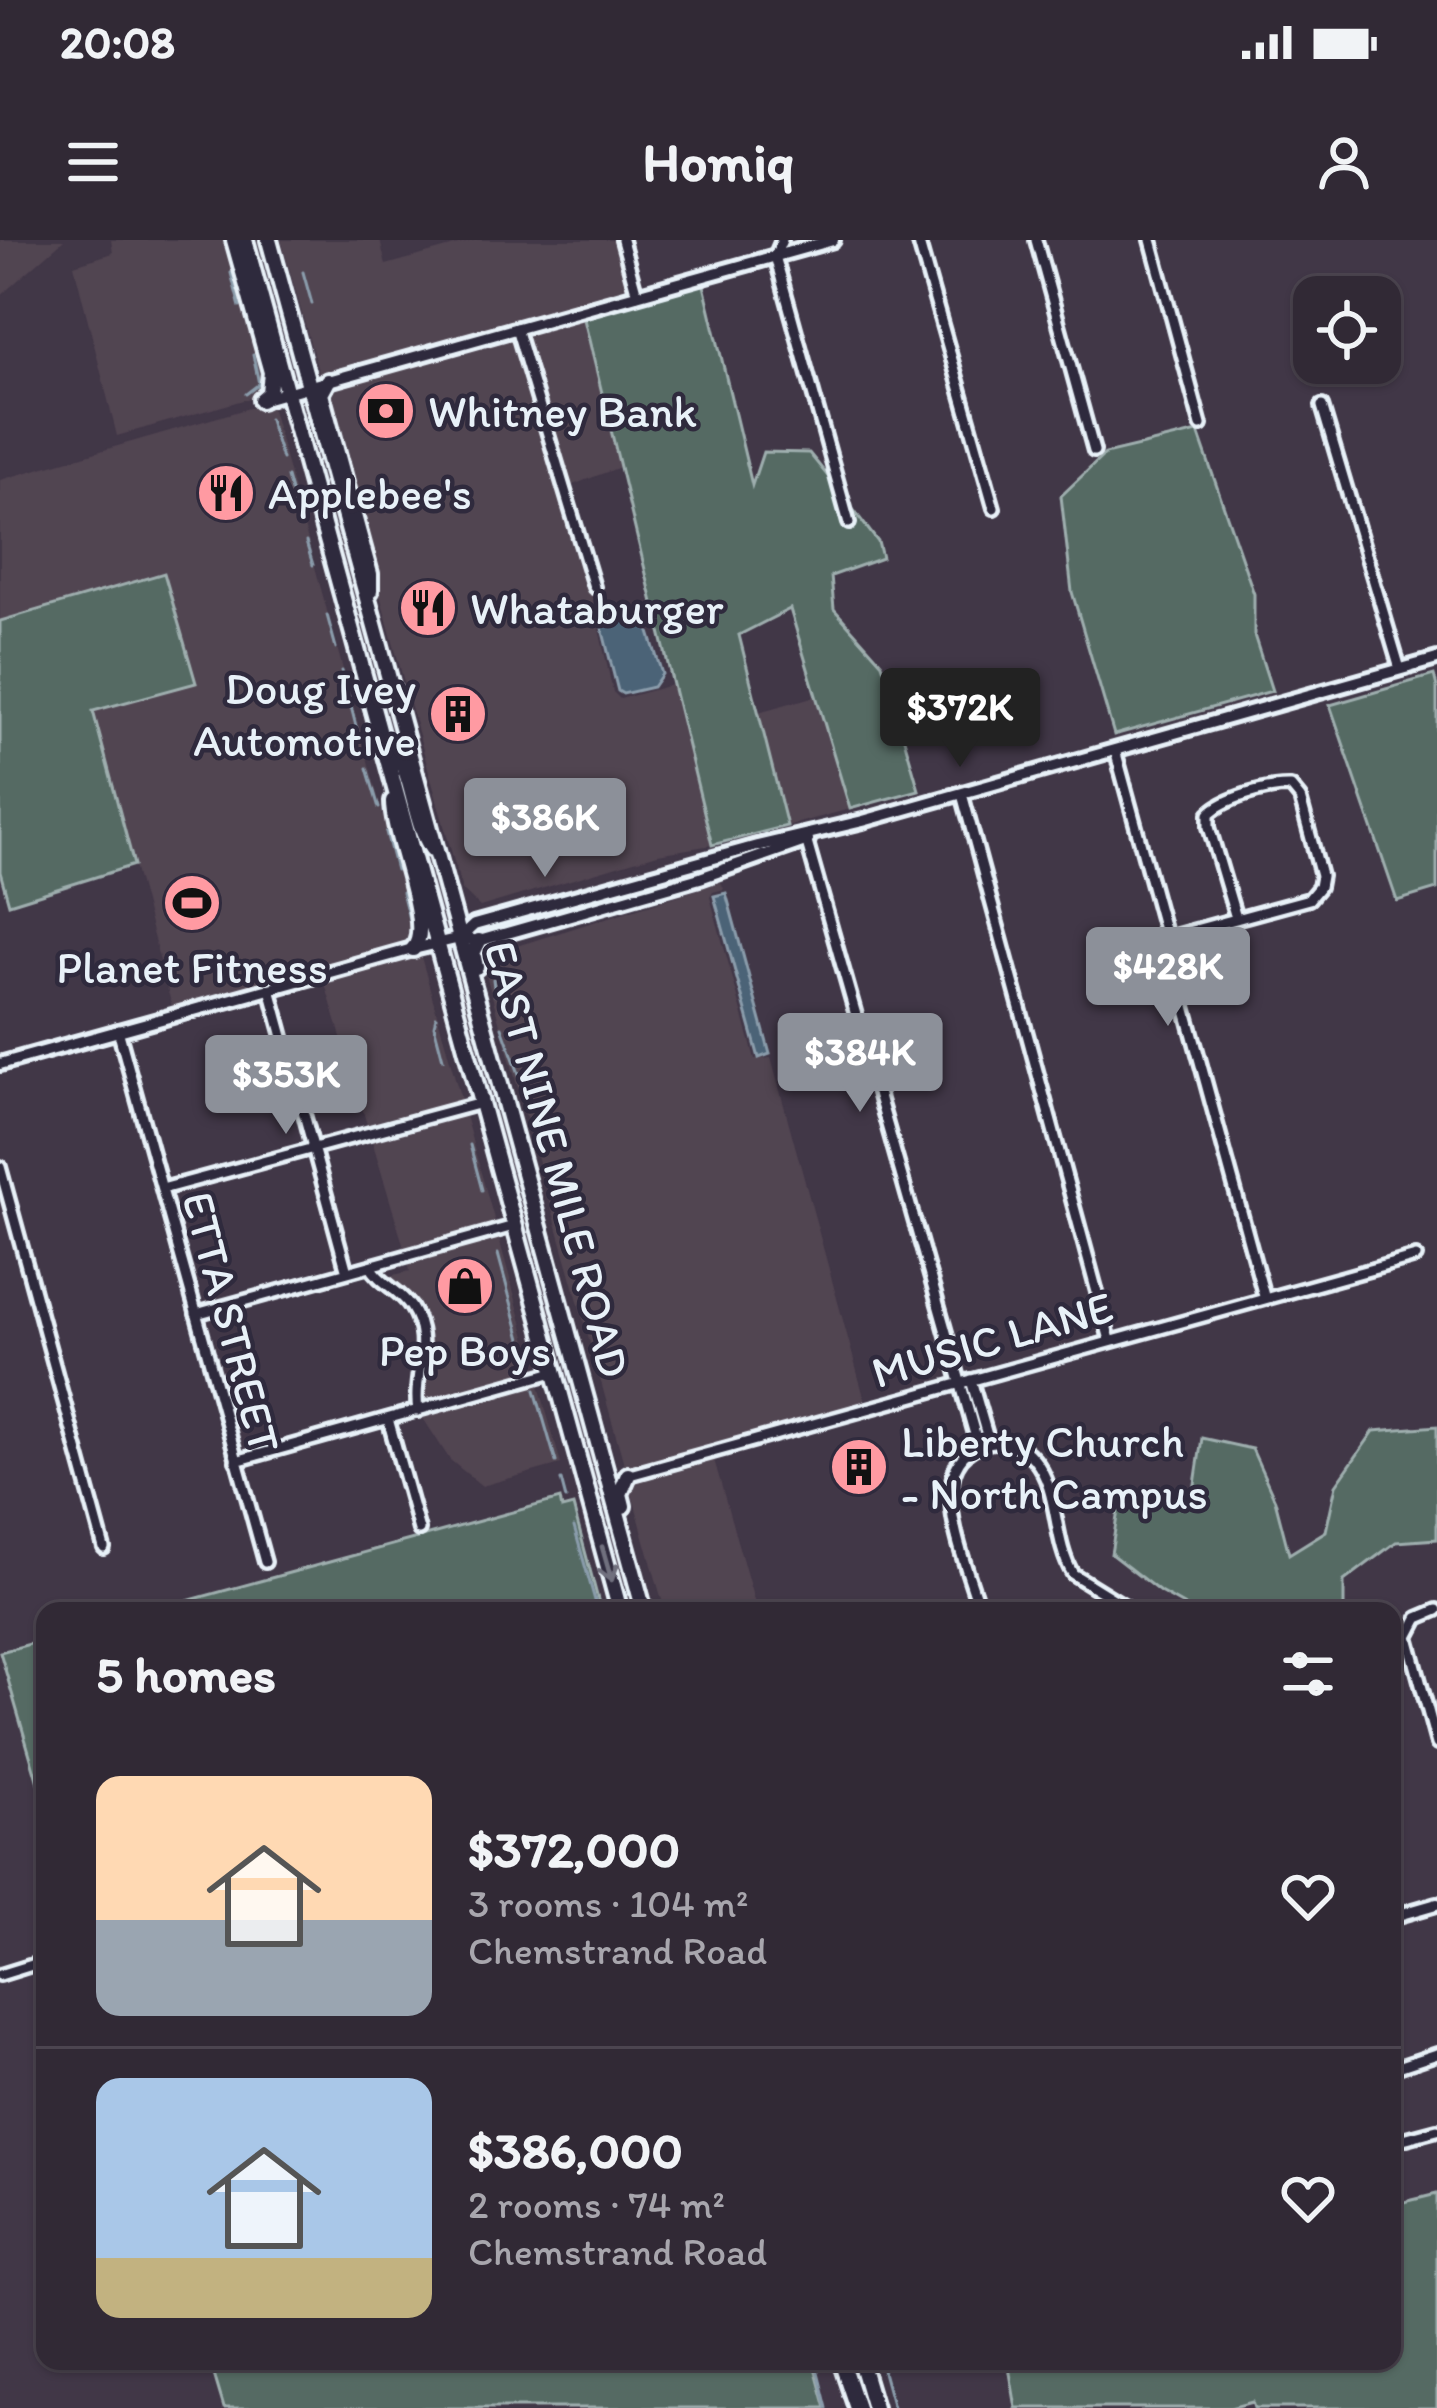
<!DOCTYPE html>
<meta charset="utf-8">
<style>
:root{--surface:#312935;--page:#39313d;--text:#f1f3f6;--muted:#a8a6ad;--line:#4c4550;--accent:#8c9099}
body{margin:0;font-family:Itim,sans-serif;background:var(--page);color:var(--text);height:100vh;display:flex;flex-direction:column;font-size:45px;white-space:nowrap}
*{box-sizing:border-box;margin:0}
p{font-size:39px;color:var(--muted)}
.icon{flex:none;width:66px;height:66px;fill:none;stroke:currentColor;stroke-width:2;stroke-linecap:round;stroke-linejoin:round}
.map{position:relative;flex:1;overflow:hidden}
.side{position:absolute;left:36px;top:1362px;width:1365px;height:768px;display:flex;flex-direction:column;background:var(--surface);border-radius:24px;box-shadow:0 3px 9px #0004,0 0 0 3px var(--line)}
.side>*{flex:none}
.fabs{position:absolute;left:1293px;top:36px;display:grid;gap:24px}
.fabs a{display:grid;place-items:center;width:108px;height:108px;border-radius:24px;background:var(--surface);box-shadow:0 3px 9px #0004,0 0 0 3px var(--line);font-size:60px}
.price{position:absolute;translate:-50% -102px;padding:0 27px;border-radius:12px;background:var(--accent);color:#fff;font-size:39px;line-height:78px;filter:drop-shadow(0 3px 6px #0008)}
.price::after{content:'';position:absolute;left:50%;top:72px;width:36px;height:27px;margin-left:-18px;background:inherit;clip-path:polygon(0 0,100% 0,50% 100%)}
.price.selected{background:#222;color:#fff}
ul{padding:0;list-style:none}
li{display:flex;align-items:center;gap:36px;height:300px;padding:0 60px}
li+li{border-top:3px solid var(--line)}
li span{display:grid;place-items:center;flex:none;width:336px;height:240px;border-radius:24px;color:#555}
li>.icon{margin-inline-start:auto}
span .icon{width:144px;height:144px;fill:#fffc;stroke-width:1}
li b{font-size:51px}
h2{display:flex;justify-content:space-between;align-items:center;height:144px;padding:0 60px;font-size:51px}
.status{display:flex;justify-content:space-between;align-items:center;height:84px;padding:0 60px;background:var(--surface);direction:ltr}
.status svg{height:33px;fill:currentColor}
header{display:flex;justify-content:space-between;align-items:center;height:156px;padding:0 60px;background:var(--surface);font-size:54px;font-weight:800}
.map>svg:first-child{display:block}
</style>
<div class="status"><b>20:08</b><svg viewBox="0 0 49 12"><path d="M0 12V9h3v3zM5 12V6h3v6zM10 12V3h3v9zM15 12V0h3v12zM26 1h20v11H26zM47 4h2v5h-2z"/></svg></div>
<header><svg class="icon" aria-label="menu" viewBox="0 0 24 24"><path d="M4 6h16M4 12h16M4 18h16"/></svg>Homiq<svg class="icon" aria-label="person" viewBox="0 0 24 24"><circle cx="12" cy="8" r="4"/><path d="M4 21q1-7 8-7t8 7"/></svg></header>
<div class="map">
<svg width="1437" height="2168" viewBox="0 0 1437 2168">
<rect width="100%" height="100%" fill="#413747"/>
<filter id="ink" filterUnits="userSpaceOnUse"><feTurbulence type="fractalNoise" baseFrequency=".00833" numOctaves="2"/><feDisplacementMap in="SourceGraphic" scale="24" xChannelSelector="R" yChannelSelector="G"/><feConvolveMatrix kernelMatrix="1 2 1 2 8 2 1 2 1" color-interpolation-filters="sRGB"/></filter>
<g filter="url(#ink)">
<path fill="#514451" d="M 0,0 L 64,0 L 0,56 Z
M 111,0 L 226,0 L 268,153 L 117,196 L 74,25 L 113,13 Z
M 281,0 L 380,0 L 386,25 L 476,0 L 617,0 L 631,52 L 320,138 Z
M 583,75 L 620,227 L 570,246 L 523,91 Z
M 512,94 L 591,353 L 613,452 L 620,459 L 675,444 L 712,605 L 658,614 L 480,667 L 462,650 L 322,147 Z
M 270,162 L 418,704 L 173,770 L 92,470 L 164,334 L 0,381 L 0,240 Z
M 816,456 L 850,569 L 787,586 L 758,472 Z
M 721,642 L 724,649 L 713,652 L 710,657 L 755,819 L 771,818 L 866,1164 L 710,1203 L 710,1207 L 626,1231 L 481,717 Z
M 420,713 L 462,863 L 368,888 L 324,740 Z
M 464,872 L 496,986 L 405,1011 L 371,897 Z
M 498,995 L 536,1133 L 422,1165 L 428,1117 L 427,1091 L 416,1064 L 386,1037 L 410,1031 L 408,1020 Z
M 538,1142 L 561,1224 L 482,1246 L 450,1220 L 421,1175 Z
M 713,1216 L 757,1371 L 665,1371 L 628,1240 Z"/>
<path fill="#546a64" stroke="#9eaeae" stroke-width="3" d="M 703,41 L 752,245 L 763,212 L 809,213 L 831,240 L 845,288 L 855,286 L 849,264 L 878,302 L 882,318 L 831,336 L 834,369 L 882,423 L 919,550 L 850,569 L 790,369 L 739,395 L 787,586 L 712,605 L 583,75 Z
M 1198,192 L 1254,354 L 1254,395 L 1272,451 L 1114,495 L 1072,352 L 1061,256 L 1105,214 Z
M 164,333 L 196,443 L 93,471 L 134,625 L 9,664 L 0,632 L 0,381 Z
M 1434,435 L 1437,447 L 1437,649 L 1397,661 L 1330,465 Z
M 1437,1186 L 1437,1299 L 1396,1302 L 1344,1341 L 1344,1371 L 1194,1371 L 1160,1352 L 1111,1314 L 1120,1258 L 1164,1262 L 1194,1251 L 1202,1198 L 1252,1209 L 1275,1260 L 1289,1314 L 1326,1291 L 1336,1245 L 1374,1191 Z
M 560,1259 L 562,1269 L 573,1266 L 601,1371 L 150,1371 Z
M 45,1400 L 45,1567 L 0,1412 Z
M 1437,1954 L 1437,2168 L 1254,2168 L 1252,2162 L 1230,2168 L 1016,2168 L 1008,2121 L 1392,2121 L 1392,1965 Z
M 210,2121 L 813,2121 L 826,2168 L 224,2168 Z"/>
<path fill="#4c6377" stroke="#8a9cab" stroke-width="3" d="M 630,367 L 644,376 L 662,434 L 653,447 L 623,454 L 618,451 L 601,384 L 603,375 Z
M 726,653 L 770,814 L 759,818 L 714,656 Z"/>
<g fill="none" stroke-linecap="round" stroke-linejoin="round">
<path stroke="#8a9cab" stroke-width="3" d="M 303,32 L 312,64
M 231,33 L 240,67
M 246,154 L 259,144 L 253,115
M 269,179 L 282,219
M 287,237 L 296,269
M 306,302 L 313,325
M 327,375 L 336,408
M 342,431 L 359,498
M 367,528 L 379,568
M 386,592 L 396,630
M 402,652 L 411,687
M 493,739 L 495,755
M 436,777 L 434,785 L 443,819
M 502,787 L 522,842
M 470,905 L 482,950
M 498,1014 L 528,1125
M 535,1150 L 556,1222
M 561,1240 L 566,1259
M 574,1287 L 598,1371
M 815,2121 L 827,2168
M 880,2121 L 893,2168"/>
<defs>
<path id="minor" d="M 622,0 L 637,55
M 782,0 L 775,16 L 849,283
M 918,0 L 994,268
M 1036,0 L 1094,211
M 1151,0 L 1201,185
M 516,88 L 594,347
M 1322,166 L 1400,429
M 1115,510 L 1264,1056
M 962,554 L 1110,1100
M 806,599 L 978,1205
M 1166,698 L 1309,659 L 1319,647 L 1321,636 L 1300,558 L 1291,547 C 1268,546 1224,558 1209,574 L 1209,587 L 1236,678
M 270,749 L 347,1032
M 118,790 L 265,1322
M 0,927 L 104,1308
M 162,949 L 481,863
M 370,1026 C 379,1043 400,1050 411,1067 C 434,1102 412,1134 418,1171
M 196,1074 L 514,986
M 971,1140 L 989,1202
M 388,1179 L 419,1290
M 236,1221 L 554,1132
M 626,1236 L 1416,1017
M 1437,1370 L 1418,1378 L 1408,1397 L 1437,1504
M 980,1371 C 968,1327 919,1223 984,1204 C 1002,1198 1022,1204 1034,1219 C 1060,1250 1052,1300 1073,1334 L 1133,1371
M 0,1735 L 45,1721
M 1392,1829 L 1437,1814
M 1392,1902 L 1437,1890"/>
<path id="tertiary" d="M 264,159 L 833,0
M 460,698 L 474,685 L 757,606 L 863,581 L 1437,419
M 0,824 L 409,710 L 460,698 L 479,701 L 700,638 L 808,600
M 1392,1677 L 1437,1664"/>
<path id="primary" d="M 234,0 L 271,132 L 269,153 L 261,160
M 245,0 L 620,1371
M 269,0 L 644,1371
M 328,141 L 321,154 L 370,334 L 370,351
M 391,506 C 415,533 411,578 432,609
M 393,561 C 392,596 435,687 413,709
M 476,727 L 473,713 L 479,701
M 623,1266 L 620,1254 L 628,1235
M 841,2121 L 857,2168
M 860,2121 L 874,2168"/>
</defs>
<use href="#minor" stroke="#e8f1f8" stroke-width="18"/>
<use href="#tertiary" stroke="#e8f1f8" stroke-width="20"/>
<use href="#primary" stroke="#e8f1f8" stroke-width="22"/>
<use href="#minor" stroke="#2f2a3d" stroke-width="9"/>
<use href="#tertiary" stroke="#2f2a3d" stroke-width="10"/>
<use href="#primary" stroke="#2f2a3d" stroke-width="14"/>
</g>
<defs><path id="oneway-shaft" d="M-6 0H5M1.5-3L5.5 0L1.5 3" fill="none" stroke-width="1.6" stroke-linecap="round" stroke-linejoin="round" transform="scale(3)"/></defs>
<use stroke="#70707e" href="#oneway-shaft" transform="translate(607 1324) rotate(74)"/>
</g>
<defs>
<symbol id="bank-disc" viewBox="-11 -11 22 22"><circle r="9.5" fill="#ff9aa2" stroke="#2f2a3d"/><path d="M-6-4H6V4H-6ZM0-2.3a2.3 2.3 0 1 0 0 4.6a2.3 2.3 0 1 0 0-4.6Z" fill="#111"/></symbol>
<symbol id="restaurant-disc" viewBox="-11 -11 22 22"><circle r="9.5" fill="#ff9aa2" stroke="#2f2a3d"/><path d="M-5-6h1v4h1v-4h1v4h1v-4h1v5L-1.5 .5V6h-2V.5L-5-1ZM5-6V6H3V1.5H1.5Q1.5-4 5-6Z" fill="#111"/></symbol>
<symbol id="building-disc" viewBox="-11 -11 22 22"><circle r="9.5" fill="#ff9aa2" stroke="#2f2a3d"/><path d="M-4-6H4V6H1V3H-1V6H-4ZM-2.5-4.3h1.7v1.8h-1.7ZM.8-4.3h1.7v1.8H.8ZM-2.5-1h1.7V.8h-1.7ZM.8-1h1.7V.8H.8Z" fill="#111"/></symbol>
<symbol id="stadium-disc" viewBox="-11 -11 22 22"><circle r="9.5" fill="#ff9aa2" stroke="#2f2a3d"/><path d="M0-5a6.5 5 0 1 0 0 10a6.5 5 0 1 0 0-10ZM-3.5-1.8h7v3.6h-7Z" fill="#111"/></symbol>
<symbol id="shop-disc" viewBox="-11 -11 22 22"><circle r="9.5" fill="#ff9aa2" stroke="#2f2a3d"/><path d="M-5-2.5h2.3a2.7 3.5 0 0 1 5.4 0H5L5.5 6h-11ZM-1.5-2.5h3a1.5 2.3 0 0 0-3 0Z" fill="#111"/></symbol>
</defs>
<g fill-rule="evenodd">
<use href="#bank-disc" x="353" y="138" width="66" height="66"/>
<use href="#restaurant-disc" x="193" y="220" width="66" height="66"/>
<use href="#restaurant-disc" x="395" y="335" width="66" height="66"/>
<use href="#building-disc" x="425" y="441" width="66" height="66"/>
<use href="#stadium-disc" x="159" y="630" width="66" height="66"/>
<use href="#shop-disc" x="432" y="1013" width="66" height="66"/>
<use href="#building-disc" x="826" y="1194" width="66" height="66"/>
</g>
<g text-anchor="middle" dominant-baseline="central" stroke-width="9" stroke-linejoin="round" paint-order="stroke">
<g font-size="45" fill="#e8f1f8" stroke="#2f2a3d" text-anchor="start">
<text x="428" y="171">Whitney Bank</text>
<text x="268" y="253">Applebee's</text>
<text x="470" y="368">Whataburger</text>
<text x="416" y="448" text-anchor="end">Doug Ivey<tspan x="416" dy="52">Automotive</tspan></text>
<text x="192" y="727" text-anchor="middle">Planet Fitness</text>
<text x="465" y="1110" text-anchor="middle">Pep Boys</text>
<text x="901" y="1201">Liberty Church<tspan x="901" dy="52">- North Campus</tspan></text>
</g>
<g font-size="45" fill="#e8f1f8" stroke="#2f2a3d">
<text transform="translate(558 919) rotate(75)">EAST NINE MILE ROAD</text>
<text transform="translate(232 1082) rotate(75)">ETTA STREET</text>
<text transform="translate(992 1099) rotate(-16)">MUSIC LANE</text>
</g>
</g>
</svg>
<div class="fabs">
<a><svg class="icon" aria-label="locate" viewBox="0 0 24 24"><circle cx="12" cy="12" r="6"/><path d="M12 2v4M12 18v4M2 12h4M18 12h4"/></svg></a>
</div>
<b class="price selected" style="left:960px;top:530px">$372K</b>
<b class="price" style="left:545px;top:640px">$386K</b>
<b class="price" style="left:1168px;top:789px">$428K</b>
<b class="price" style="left:860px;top:875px">$384K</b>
<b class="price" style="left:286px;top:897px">$353K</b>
<section class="side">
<h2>5 homes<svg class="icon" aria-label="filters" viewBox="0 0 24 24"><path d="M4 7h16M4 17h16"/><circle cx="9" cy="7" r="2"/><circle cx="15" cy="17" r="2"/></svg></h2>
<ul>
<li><span style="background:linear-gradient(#ffd9b3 60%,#9aa5b1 0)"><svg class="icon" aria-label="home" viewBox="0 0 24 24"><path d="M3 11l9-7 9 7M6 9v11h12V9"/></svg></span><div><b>$372,000</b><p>3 rooms · 104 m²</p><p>Chemstrand Road</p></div><svg class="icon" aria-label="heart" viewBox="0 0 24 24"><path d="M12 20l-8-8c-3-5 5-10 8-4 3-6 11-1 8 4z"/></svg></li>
<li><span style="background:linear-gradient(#a9c7e8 75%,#c2b280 0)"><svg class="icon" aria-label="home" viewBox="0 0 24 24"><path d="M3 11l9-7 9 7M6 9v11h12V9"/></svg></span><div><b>$386,000</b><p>2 rooms · 74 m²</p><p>Chemstrand Road</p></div><svg class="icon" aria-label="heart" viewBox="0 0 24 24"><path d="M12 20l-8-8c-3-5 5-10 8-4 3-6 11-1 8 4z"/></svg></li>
</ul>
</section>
</div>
